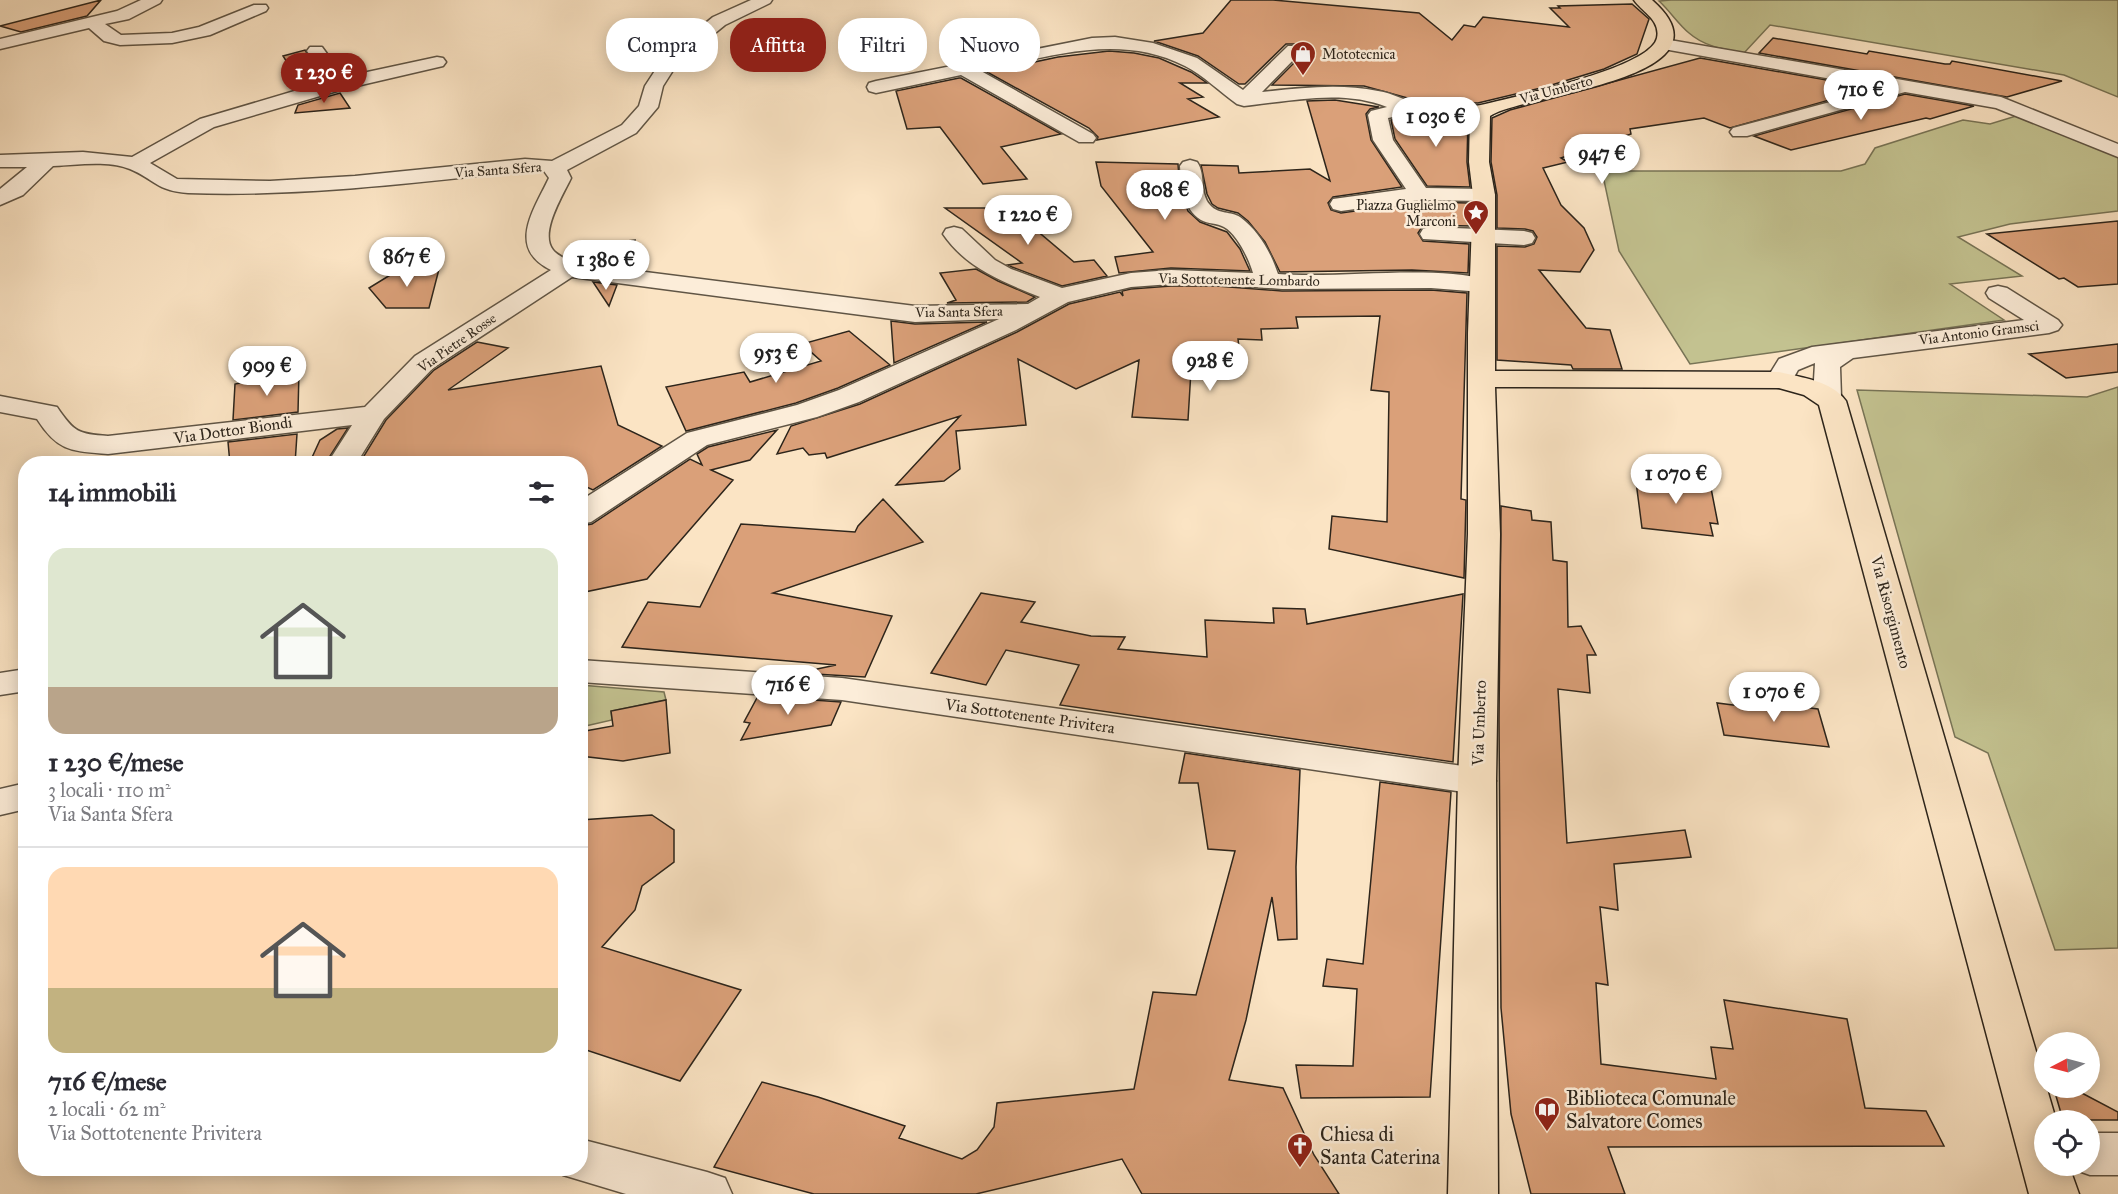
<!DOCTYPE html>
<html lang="it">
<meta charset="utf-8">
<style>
:root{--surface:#fff;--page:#f7f7f7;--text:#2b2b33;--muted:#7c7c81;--line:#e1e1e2;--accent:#8f2418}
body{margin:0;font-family:"IM FELL Great Primer",serif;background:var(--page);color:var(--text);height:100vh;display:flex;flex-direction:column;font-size:22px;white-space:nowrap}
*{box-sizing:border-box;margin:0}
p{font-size:20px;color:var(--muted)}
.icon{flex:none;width:33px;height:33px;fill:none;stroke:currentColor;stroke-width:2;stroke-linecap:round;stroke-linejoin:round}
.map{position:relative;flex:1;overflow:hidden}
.side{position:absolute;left:18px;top:456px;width:570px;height:720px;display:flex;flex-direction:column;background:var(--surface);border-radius:24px;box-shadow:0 3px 15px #0003}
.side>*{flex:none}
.guide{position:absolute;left:606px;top:18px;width:570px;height:54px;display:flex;gap:12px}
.needle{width:39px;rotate:264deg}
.buttons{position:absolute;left:2034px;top:1032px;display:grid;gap:12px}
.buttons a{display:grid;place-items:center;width:66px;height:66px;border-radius:50%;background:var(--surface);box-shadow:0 3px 15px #0003;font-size:30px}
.price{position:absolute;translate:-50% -51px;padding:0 14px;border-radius:21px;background:#fff;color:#222;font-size:20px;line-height:39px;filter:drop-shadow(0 2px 3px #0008)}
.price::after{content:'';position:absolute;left:50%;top:36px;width:18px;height:14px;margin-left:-9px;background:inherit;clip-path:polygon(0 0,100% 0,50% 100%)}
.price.active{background:var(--accent);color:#fff}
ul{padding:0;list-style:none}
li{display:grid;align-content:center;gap:12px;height:318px;padding:0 30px}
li+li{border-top:2px solid var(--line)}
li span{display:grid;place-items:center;height:186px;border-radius:18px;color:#555}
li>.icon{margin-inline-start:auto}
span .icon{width:108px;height:108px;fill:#fffc;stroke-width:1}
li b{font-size:26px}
h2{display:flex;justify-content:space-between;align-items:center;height:72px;padding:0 30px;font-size:26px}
.chip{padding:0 21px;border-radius:24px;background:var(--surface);box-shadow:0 3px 15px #0003;font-size:21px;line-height:54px}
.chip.active{background:var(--accent);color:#fff}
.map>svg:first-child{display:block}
</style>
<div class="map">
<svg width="2118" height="1194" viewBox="0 0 2118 1194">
<rect width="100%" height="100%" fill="#fbe4c4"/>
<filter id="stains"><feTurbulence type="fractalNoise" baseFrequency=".00333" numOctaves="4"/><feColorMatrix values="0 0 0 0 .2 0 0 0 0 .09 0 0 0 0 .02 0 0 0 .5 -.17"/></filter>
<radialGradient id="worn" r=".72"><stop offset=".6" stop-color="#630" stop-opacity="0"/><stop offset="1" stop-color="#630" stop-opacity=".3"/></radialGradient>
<path fill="#c3c290" stroke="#787456" stroke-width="1.5" d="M 1671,0 L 2118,0 L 2118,97 L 2064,75 L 1770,25 L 1744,53 C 1724,49 1705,47 1689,33 C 1678,24 1670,11 1659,1 Z
M 2016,116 L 2034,122 L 2118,157 L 2118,211 L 2010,224 L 1958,237 L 2022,276 L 1950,284 L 2004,320 L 1690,364 L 1619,251 L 1602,171 L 1841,171 L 1865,164 L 1875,148 L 1963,120 L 1990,124 Z
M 2118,387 L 2118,948 L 2055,950 L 1988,753 L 1955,737 L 1857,390 L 2087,397 Z
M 580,685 L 664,692 L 666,700 L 611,711 L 612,720 L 581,727 Z"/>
<path fill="#daa079" stroke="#2d251b" stroke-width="1.5" d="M 101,0 L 87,16 L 21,32 L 0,26 Z
M 1231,0 L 1273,0 L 1419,13 L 1452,40 L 1464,25 L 1475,27 L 1483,17 L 1569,27 L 1550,8 L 1560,8 L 1558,6 L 1632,4 L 1649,19 L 1637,54 L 1604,69 L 1545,87 L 1478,103 L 1422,102 L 1364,86 L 1272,85 L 1305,52 L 1300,44 L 1286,44 L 1245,84 L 1239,84 L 1198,56 L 1154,41 L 1203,33 Z
M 1773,38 L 1867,54 L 1869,51 L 1945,64 L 1950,64 L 1952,61 L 2062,81 L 2007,97 L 1759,53 Z
M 305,50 L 324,80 L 302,86 L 283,56 Z
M 1109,51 L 1134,53 L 1159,58 L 1191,72 L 1207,83 L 1180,83 L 1203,97 L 1188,99 L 1219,117 L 1097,140 L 1098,137 L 1089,128 L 987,72 L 1058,57 Z
M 1700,58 L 1872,88 L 1730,128 L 1704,118 L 1630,129 L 1631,134 L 1561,158 L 1568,162 L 1543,168 L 1561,205 L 1584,228 L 1594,250 L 1580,272 L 1539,270 L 1586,328 L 1610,330 L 1622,369 L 1573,369 L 1571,365 L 1497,360 L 1497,246 L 1525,247 L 1534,244 L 1537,237 L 1533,231 L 1525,229 L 1497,228 L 1497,195 L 1491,162 L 1492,118 L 1510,110 Z
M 959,78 L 961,78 L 1061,134 L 1001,147 L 1027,179 L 983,184 L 940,127 L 907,129 L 896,91 Z
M 340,93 L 350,108 L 295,113 L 298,105 Z
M 1905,94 L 1974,106 L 1930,119 L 1926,118 L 1791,150 L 1754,136 Z
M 1335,100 L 1379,107 L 1370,109 L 1366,114 L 1371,140 L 1402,187 L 1333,197 L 1328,203 L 1331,210 L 1341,213 L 1420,202 L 1470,203 L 1470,226 L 1430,225 L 1422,227 L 1418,233 L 1423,241 L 1469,244 L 1468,273 L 1412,270 L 1280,272 L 1265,242 L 1248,221 L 1238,213 L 1218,208 L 1212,204 L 1207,194 L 1201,165 L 1238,166 L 1239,173 L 1310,169 L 1330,181 L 1307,101 Z
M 1407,116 L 1468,118 L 1467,162 L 1470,187 L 1427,186 L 1395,139 L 1391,120 Z
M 1096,162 L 1178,164 L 1180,189 L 1188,211 L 1200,222 L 1227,232 L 1240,249 L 1250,271 L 1171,268 L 1119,273 L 1115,257 L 1153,252 L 1101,186 Z
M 945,208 L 1010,208 L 1074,262 L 1094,260 L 1107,276 L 1062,286 L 1012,267 L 1008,265 L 1022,263 Z
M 2118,221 L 2118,284 L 2078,287 L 2064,278 L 2059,279 L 1987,234 Z
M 635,240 L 625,267 L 588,263 L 596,244 Z
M 408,264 L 439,269 L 429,308 L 386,308 L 369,288 Z
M 976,269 L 998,281 L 1035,297 L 1027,302 L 947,303 L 956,300 L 940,273 Z
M 593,282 L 617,285 L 609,306 Z
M 1171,286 L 1216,286 L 1282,291 L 1431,290 L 1467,293 L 1461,499 L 1466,500 L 1464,578 L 1329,549 L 1332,516 L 1387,522 L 1389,392 L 1371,390 L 1380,316 L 1296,317 L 1298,328 L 1261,329 L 1262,340 L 1238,339 L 1240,355 L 1192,354 L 1188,420 L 1132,417 L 1139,360 L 1076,389 L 1018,359 L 1026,425 L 956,431 L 960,469 L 944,481 L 896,485 L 960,416 L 827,458 L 825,453 L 809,455 L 803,448 L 777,454 L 791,426 L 860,404 L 1017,332 L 1069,304 L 1120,292 L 1123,296 L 1122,291 L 1131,289 Z
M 891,321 L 915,324 L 987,322 L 894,363 Z
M 849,331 L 890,365 L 838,388 L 796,403 L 686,431 L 666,387 L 744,372 L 750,382 L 821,361 L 802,344 Z
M 477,342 L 508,348 L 448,390 L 601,366 L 618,425 L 662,446 L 593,490 L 580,484 L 580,464 L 359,464 L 386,420 L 434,370 Z
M 2118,344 L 2118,372 L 2066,378 L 2029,354 Z
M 299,371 L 298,412 L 233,420 L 235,384 Z
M 348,428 L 325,464 L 309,464 L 320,440 L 337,429 Z
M 777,430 L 750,460 L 711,470 L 733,480 L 647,579 L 580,593 L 580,526 L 592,524 L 690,459 L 702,465 L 697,454 L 708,447 Z
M 297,434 L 295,464 L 230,464 L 228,442 Z
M 1635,474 L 1710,483 L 1718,524 L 1710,523 L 1713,536 L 1642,528 Z
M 883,499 L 923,542 L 773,593 L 892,616 L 865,677 L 798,673 L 836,665 L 622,647 L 648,602 L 700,607 L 741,524 L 855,532 L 858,526 Z
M 1501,506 L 1531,511 L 1532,520 L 1551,522 L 1553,560 L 1567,562 L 1568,627 L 1581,626 L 1596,655 L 1587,655 L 1590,693 L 1558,689 L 1567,843 L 1685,830 L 1691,857 L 1614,864 L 1618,910 L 1600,907 L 1608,985 L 1596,983 L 1601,1064 L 1716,1079 L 1711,1047 L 1733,1049 L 1724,1000 L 1847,1019 L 1865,1108 L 1926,1111 L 1944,1146 L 1608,1147 L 1625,1194 L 1531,1194 L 1511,1114 L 1501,1008 L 1499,720 Z
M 981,593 L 1035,602 L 1021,622 L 1091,636 L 1125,637 L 1118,649 L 1207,657 L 1205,620 L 1274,623 L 1273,608 L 1305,609 L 1307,624 L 1463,594 L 1453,762 L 1060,705 L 1079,665 L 1006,650 L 986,685 L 931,673 Z
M 758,696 L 841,702 L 831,725 L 741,740 L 750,723 L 744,722 Z
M 666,700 L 670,753 L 623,761 L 580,756 L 580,732 L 613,726 L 611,711 Z
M 1755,701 L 1818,709 L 1829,747 L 1724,735 L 1717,703 L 1756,708 Z
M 1185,753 L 1300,770 L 1296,867 L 1297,939 L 1278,940 L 1272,897 L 1246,1020 L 1229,1080 L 1283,1088 L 1314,1155 L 1339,1194 L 1142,1194 L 1122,1159 L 976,1194 L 814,1194 L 714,1167 L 762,1082 L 818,1097 L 905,1126 L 899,1138 L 962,1159 L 977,1150 L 994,1127 L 997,1103 L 1134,1089 L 1153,992 L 1196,995 L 1235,851 L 1208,849 L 1198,783 L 1179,783 Z
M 1380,782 L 1451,792 L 1430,1097 L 1301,1098 L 1296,1065 L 1353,1066 L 1357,989 L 1323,986 L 1327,959 L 1363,964 Z
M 652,815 L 674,830 L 674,862 L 642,886 L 635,910 L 602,947 L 741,990 L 680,1081 L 580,1048 L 580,820 Z
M 2078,1091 L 2118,1112 L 2118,1120 L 2063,1120 L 2056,1096 Z"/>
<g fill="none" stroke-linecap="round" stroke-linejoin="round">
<defs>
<path id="minor" d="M 141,0 L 162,0 L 160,3 L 129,19 L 105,24 L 121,35 L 172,33 L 199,27 L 254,5 L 266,5 L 268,8 L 266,11 L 210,35 L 172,43 L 120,45 L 104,41 L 89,28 L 0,49 L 0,39 L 117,11 Z
M 751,0 L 772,0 L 770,3 L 725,25 L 677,64 L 663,86 L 658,107 L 636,133 L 567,170 L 571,178 C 563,195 539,233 553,250 C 558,256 566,259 574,263 L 915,306 L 1028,304 L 1040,297 C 1003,282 966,268 943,234 L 946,229 L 954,227 L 962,229 L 995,260 L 1011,269 L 1062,288 L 1131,273 L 1171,270 L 1253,273 C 1249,259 1237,234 1224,227 C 1217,223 1208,224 1201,220 C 1183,209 1181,185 1180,166 L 1183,162 L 1190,160 L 1197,162 C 1206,174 1199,193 1210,205 C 1219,215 1231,211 1240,217 C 1259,231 1271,253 1278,274 C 1345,279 1425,264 1491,280 L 1494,285 L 1491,290 L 1482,292 L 1431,288 L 1282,289 L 1216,284 L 1171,284 L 1131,287 L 1068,302 L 1016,330 L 859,402 L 817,417 L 707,445 L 591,522 L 580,524 L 580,501 L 687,433 L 797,405 L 839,390 L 999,319 L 915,322 L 572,277 L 433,368 L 384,419 L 356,464 L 327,464 L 352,425 L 108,454 C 72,451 58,452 37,419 L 0,412 L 0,396 L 57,407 C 74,432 78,434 108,436 L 365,407 L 415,356 L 551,270 C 506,248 534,210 549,178 L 544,171 L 525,171 C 413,183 301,197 188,193 C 157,191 154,179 130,169 C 107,160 77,165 53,166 L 23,195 L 0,205 L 0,189 L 27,167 L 0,167 L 0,155 L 83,152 L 132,157 L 200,119 L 328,81 L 307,51 L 310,47 L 322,47 L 344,77 L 437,57 L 443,58 L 446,62 L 443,66 L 344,89 L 214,127 L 150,163 L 177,179 L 270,181 L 355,176 L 525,159 L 552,161 L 622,125 L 639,106 L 645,86 L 664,57 L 713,17 Z
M 1115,37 L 1153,43 L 1197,58 L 1243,90 L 1288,46 L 1300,46 L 1303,50 L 1262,92 C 1301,88 1339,83 1378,91 C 1393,93 1406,102 1422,104 L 1491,106 L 1494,110 L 1491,114 L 1484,116 L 1407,114 L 1388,118 L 1393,140 L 1426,188 L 1484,189 L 1492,190 L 1495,195 L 1492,200 L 1484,201 L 1420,200 L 1341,211 L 1333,209 L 1330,204 L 1333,199 L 1406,189 L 1373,140 L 1368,115 L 1371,111 L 1387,107 C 1343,89 1291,101 1244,106 L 1237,104 C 1220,92 1203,75 1185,66 C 1119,32 1048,57 981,71 L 1093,134 L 1096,138 L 1093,142 L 1079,142 L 961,75 L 876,93 L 869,91 L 867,87 L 869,83 L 876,81 L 1092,38 Z
M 1664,39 L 2001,97 L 2118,144 L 2118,157 L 1996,108 L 1905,92 L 1747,136 L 1733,136 L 1730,132 L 1733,128 L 1882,88 L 1658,48 L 1655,44 L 1658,40 Z
M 1431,227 L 1524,231 L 1532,233 L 1535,238 L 1532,243 L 1524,245 L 1423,239 L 1420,234 L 1423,229 Z
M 1998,286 L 2007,288 L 2058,320 L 2062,325 L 2058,330 L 2049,333 L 1853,358 L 1840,367 L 1841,397 L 1837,403 L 1827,405 L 1817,403 L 1813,397 L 1815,363 L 1798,370 L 1789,386 L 1779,388 L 1769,386 L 1766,380 L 1779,359 L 1812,347 L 2024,320 L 1989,298 L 1986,293 L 1989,288 Z
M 580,660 L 842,678 L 1477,768 L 1491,772 L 1496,781 L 1491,790 L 1477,794 L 842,700 L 580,682 Z
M 26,669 L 26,691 L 0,695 L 0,673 Z
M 26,783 L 26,809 L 0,815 L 0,789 Z
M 2090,1133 L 2118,1133 L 2118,1175 L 2090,1175 L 2073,1169 L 2071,1166 L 2090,1166 Z
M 580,1139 L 707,1172 L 725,1178 L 732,1194 L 626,1194 L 563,1175 L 560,1168 L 580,1168 Z"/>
<path id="major" d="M 1634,0 L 1652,0 C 1743,80 1520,94 1490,116 L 1489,162 L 1495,195 L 1495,371 L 1779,372 C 1802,378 1831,380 1846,401 L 2056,1120 L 2044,1120 L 2044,1166 L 2069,1166 L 2079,1194 L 2029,1194 L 1819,405 L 1804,395 L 1779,388 L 1495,387 L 1500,534 L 1496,781 L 1498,1194 L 1448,1194 L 1458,781 L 1468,534 L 1468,333 L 1473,195 L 1469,162 L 1470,116 L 1477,106 C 1508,98 1650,69 1657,38 C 1661,20 1642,12 1634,0 Z"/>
</defs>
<use href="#minor" stroke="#605545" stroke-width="3"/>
<use href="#major" stroke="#2d251b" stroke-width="3"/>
<use href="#minor" fill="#fcedd9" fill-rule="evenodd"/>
<use href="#major" fill="#fbe4c4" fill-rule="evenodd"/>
</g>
<defs>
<symbol id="shop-pin" viewBox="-11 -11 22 30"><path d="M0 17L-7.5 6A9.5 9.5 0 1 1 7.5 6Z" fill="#8f2418" stroke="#fcedd9"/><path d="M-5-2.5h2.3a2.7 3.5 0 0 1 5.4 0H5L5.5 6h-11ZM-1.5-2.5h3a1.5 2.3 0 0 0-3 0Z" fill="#fff"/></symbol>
<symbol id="sight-pin" viewBox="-11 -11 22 30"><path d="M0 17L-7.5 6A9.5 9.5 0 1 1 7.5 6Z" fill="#8f2418" stroke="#fcedd9"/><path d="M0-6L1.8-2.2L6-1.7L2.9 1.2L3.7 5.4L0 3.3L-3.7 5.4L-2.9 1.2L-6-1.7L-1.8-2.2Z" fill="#fff"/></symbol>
<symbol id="library-pin" viewBox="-11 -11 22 30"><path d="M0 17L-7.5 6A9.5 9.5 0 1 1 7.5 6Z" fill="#8f2418" stroke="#fcedd9"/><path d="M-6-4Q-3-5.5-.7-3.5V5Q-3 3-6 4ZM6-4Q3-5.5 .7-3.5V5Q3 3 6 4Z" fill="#fff"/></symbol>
<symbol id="church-pin" viewBox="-11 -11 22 30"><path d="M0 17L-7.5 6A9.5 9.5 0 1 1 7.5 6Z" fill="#8f2418" stroke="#fcedd9"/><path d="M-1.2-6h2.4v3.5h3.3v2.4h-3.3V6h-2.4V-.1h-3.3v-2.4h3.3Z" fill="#fff"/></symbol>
</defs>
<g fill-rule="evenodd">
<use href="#shop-pin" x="1288" y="39" width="30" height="40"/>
<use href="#sight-pin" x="1461" y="198" width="30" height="40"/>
<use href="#library-pin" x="1532" y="1095" width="30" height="40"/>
<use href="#church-pin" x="1285" y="1131" width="30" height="40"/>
</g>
<g text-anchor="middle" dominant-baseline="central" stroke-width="5" stroke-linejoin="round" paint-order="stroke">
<g font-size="14" fill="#2d251b" stroke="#fcedd9" text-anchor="start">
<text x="1322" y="54">Mototecnica</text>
<text x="1456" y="205" text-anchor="end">Piazza Guglielmo<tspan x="1456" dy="16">Marconi</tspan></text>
</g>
<g font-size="14" fill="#2d251b" stroke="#fcedd9">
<text transform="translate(1556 90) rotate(-15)">Via Umberto</text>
<text transform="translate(498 170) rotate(-4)">Via Santa Sfera</text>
<text transform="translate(1239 280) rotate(1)">Via Sottotenente Lombardo</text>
<text transform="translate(959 312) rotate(-1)">Via Santa Sfera</text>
<text transform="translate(1979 333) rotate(-7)">Via Antonio Gramsci</text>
<text transform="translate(457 343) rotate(-35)">Via Pietre Rosse</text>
</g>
<g font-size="16" fill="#2d251b" stroke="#fcedd9">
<text transform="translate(233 430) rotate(-8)">Via Dottor Biondi</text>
<text transform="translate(1891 612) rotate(75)">Via Risorgimento</text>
<text transform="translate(1030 716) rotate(8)">Via Sottotenente Privitera</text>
<text transform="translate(1479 723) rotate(-88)">Via Umberto</text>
</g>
<g font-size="20" fill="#2d251b" stroke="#fcedd9" text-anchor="start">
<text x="1566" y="1098">Biblioteca Comunale<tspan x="1566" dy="23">Salvatore Comes</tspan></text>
<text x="1320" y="1134">Chiesa di<tspan x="1320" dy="23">Santa Caterina</tspan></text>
</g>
</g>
<rect width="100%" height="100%" filter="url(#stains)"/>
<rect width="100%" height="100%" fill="url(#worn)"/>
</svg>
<div class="buttons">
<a><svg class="needle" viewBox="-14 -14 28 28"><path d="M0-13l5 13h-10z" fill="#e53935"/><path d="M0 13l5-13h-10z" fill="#7c7c81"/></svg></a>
<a><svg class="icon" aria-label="locate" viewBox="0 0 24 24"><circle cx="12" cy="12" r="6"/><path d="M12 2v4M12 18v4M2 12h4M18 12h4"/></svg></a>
</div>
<b class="price active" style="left:324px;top:104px">1 230 €</b>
<b class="price" style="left:1861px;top:121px">710 €</b>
<b class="price" style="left:1436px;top:148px">1 030 €</b>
<b class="price" style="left:1602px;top:185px">947 €</b>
<b class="price" style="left:1165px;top:221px">808 €</b>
<b class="price" style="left:1028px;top:246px">1 220 €</b>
<b class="price" style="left:407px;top:288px">867 €</b>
<b class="price" style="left:606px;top:291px">1 380 €</b>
<b class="price" style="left:776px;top:384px">953 €</b>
<b class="price" style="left:1210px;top:392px">928 €</b>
<b class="price" style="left:267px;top:397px">909 €</b>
<b class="price" style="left:1676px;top:505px">1 070 €</b>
<b class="price" style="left:788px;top:716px">716 €</b>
<b class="price" style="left:1774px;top:723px">1 070 €</b>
<div class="guide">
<a class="chip">Compra</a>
<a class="chip active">Affitta</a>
<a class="chip">Filtri</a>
<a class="chip">Nuovo</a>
</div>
<section class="side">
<h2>14 immobili<svg class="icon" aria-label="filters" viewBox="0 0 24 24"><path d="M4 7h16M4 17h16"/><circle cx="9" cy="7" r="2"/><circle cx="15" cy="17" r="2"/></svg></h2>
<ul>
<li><span style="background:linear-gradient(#dfe7d0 75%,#b9a48a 0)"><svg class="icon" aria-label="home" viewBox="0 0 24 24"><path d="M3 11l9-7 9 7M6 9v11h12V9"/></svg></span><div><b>1 230 €/mese</b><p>3 locali · 110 m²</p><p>Via Santa Sfera</p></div></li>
<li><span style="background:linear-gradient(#ffd9b3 65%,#c2b280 0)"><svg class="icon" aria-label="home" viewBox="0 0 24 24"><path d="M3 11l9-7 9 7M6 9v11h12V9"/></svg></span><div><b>716 €/mese</b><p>2 locali · 62 m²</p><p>Via Sottotenente Privitera</p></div></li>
</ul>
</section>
</div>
